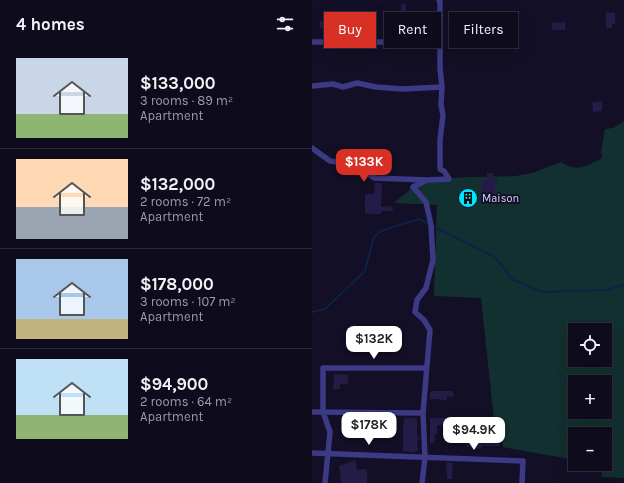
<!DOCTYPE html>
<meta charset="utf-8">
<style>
:root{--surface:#0e0b1c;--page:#171425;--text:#f1f3f6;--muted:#9b9ba3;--line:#2e2b3b;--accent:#d93025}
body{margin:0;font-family:Karla,sans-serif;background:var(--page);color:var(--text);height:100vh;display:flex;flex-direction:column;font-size:15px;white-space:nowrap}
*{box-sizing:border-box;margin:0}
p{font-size:13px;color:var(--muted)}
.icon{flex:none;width:22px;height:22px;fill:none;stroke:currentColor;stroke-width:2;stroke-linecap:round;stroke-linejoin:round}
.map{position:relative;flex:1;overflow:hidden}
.drawer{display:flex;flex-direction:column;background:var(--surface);width:312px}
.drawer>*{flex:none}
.hud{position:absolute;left:12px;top:12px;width:240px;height:36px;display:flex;gap:8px}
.buttons{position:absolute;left:256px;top:323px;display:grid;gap:8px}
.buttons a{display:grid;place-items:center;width:44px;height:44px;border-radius:0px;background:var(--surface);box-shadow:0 4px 16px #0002,0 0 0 1px var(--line);font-size:20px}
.price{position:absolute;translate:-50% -34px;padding:0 9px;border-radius:8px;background:#fff;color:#222;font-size:13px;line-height:26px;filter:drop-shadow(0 1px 2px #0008)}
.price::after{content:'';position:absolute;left:50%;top:24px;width:12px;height:9px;margin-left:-6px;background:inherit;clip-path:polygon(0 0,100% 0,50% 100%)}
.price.active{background:var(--accent);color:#fff}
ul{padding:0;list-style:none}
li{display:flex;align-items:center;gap:12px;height:100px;padding:0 16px}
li+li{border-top:1px solid var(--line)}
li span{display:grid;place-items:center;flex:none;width:112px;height:80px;border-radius:0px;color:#555}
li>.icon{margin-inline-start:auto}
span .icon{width:48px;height:48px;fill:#fffc;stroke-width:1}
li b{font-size:17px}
h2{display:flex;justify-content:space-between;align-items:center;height:48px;padding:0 16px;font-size:17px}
.tag{padding:0 14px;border-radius:0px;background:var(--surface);box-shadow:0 4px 16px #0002,0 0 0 1px var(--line);font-size:14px;line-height:36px}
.tag.active{background:var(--accent);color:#fff}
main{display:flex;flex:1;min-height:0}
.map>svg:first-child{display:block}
</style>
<main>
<section class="drawer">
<h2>4 homes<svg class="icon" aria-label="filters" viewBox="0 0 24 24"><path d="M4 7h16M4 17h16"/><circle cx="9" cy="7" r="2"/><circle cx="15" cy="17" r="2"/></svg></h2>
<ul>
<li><span style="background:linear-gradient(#c9d6e8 70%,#8fb573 0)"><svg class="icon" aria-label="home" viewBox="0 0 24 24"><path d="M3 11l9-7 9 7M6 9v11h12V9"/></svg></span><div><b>$133,000</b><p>3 rooms · 89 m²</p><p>Apartment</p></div></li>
<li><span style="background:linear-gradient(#ffd9b3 60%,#9aa5b1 0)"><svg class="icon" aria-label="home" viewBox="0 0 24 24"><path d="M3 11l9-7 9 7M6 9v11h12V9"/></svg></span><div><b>$132,000</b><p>2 rooms · 72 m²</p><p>Apartment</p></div></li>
<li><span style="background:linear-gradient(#a9c7e8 75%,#c2b280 0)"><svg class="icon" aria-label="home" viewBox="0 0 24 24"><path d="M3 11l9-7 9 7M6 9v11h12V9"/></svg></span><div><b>$178,000</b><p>3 rooms · 107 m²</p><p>Apartment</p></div></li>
<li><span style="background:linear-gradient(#bfe0f5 70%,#8fb573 0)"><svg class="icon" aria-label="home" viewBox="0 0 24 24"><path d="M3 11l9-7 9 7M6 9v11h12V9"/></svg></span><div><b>$94,900</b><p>2 rooms · 64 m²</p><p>Apartment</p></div></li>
</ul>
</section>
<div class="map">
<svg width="312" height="483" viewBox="0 0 312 483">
<rect width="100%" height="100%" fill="#130f26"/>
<path fill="#12302f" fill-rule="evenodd" d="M 312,121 L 312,478 L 290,477 L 288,464 L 293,464 L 293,434 L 263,434 L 263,460 L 191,447 L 189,437 L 183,430 L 169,298 L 122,296 L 125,205 L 82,203 L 101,187 L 115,180 L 157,177 L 204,176 L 220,173 L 249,162 C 266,173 274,166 290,158 L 289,151 L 293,129 L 301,128 ZM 263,330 L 293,330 L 293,360 L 263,360 ZM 263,382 L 293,382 L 293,412 L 263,412 Z"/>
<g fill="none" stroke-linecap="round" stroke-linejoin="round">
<path stroke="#0c2248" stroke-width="2" d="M 0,312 L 13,309 L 53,271 L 62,237 L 69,231 L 107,219 L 183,257 L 200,279 L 229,292 L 294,290 L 312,285"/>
</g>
<path fill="#241b47" d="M 89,4 L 94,4 L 94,23 L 89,23 Z
M 294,12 L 303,13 L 303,24 L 300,24 L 300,28 L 294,28 Z
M 8,21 L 24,21 L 24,32 L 16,32 L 16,29 L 8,28 Z
M 253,22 L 253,30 L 240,30 L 240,23 Z
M 290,101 L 290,111 L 281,112 L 280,102 Z
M 175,173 L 181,173 L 181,178 L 186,179 L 185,185 L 183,185 L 183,195 L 170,195 L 170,180 L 175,180 Z
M 63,183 L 70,183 L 69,207 L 80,206 L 81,211 L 69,211 L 69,214 L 53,214 L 53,194 L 62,194 Z
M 22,374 L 36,375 L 36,384 L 28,384 L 28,389 L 21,389 Z
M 120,391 L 139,391 L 141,392 L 141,397 L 135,396 L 135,400 L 127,400 L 127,399 L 118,399 L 118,392 Z
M 64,417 L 79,417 L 80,434 L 55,433 L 56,428 L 59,428 L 58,419 L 64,419 Z
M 93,418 L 105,418 L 105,436 L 107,436 L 106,441 L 105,441 L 106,451 L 103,451 L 103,453 L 91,451 L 91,431 L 92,420 L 93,420 Z
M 118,418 L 135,418 L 134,425 L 125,425 L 125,434 L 123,434 L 122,443 L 118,443 Z
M 31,422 L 41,423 L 41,429 L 46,429 L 46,434 L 38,434 L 38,430 L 31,430 Z
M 171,426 L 176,427 L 176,429 L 180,429 L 180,437 L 188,437 L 188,446 L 170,446 L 169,449 L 154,447 L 154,437 L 170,437 Z
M 43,460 L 45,470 L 55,469 L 55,483 L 29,483 L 27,466 Z
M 134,462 L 141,463 L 140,479 L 135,479 Z"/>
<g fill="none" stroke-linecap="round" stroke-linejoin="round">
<path stroke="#3d3a85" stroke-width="5.5" d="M 0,42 L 127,42
M 0,86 L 21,84 L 31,87 L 45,83 L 64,87 L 91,89 L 130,87
M 0,148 L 18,161 L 38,164 L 63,178 L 115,180
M 0,412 L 111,413
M 0,453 L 211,461 L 210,483
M 13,483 L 18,432 L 11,412 L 11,368 L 114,368
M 110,483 L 113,458 L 111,413 L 118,330 L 112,320 L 103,312 L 105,300 L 114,288 L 121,260 L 119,225 L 114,202 L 101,187 L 115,180 L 137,179 L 132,171 L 128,169 L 128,140 L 131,115 L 129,105 L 130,87 L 128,68 L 128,2 L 127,0"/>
</g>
<defs>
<symbol id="building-disc" viewBox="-11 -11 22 22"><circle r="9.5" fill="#00e5ff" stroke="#130f26"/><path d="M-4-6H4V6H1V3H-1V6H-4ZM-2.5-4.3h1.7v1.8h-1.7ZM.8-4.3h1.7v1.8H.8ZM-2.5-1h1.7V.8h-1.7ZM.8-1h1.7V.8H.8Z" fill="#111"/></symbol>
</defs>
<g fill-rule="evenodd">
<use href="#building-disc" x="145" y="187" width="22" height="22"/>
</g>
<g text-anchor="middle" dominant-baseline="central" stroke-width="4" stroke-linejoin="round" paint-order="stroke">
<g font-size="11" fill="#d9d4ff" stroke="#130f26" text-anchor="start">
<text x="170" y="198">Maison</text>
</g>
</g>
</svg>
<div class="buttons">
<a><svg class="icon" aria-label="locate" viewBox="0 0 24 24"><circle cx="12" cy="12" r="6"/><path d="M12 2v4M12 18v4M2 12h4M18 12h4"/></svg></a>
<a>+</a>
<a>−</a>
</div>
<b class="price active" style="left:52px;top:183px">$133K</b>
<b class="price" style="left:62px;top:360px">$132K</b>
<b class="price" style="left:57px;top:446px">$178K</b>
<b class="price" style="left:162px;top:451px">$94.9K</b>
<div class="hud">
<a class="tag active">Buy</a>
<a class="tag">Rent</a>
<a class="tag">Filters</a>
</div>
</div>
</main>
